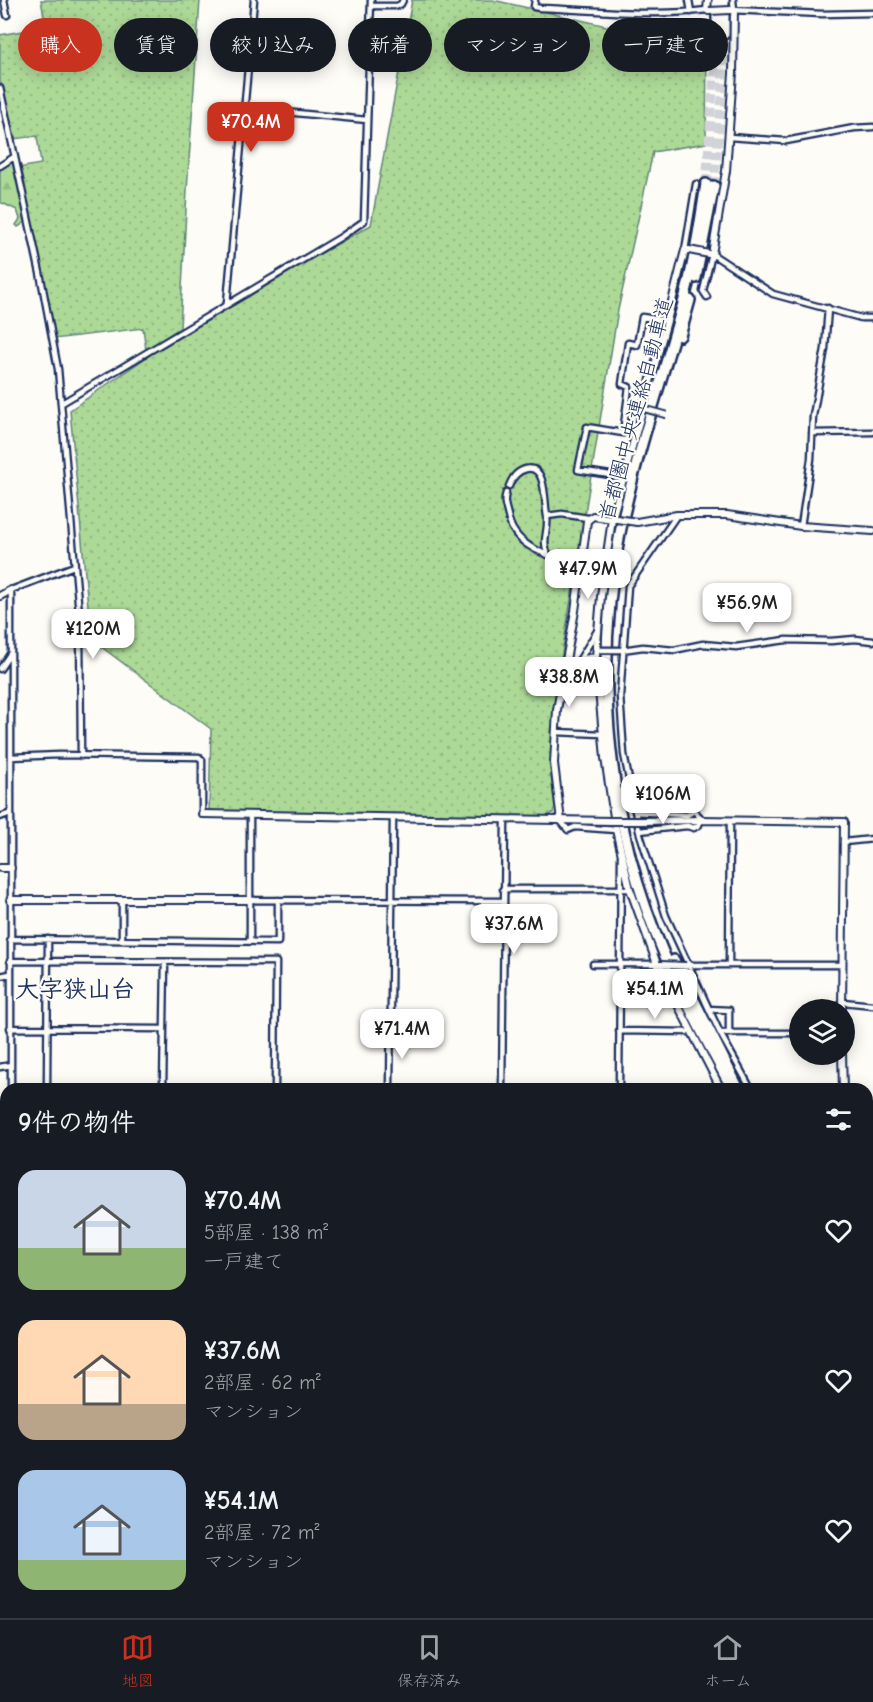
<!DOCTYPE html>
<html lang="ja">
<meta charset="utf-8">
<style>
:root{--surface:#171b24;--page:#242831;--text:#f1f3f6;--muted:#9ea1a6;--line:#363941;--accent:#c8321e}
body{margin:0;font-family:"Comic Neue","Klee One",sans-serif;background:var(--page);color:var(--text);height:100vh;display:flex;flex-direction:column;font-size:22px;white-space:nowrap}
*{box-sizing:border-box;margin:0}
p{font-size:20px;color:var(--muted)}
.icon{flex:none;width:33px;height:33px;fill:none;stroke:currentColor;stroke-width:2;stroke-linecap:round;stroke-linejoin:round}
.map{position:relative;flex:1;overflow:hidden}
.drawer{position:absolute;left:0px;top:1083px;width:873px;height:536px;display:flex;flex-direction:column;background:var(--surface);border-radius:18px 18px 0 0;box-shadow:0 3px 15px #0003}
.drawer>*{flex:none}
.hud{position:absolute;left:18px;top:18px;width:837px;height:54px;display:flex;gap:12px}
.fabs{position:absolute;left:789px;top:999px;display:grid;gap:12px}
.fabs a{display:grid;place-items:center;width:66px;height:66px;border-radius:50%;background:var(--surface);box-shadow:0 3px 15px #0003;font-size:30px}
.price{position:absolute;translate:-50% -51px;padding:0 14px;border-radius:12px;background:#fff;color:#222;font-size:20px;line-height:39px;filter:drop-shadow(0 2px 3px #0008)}
.price::after{content:'';position:absolute;left:50%;top:36px;width:18px;height:14px;margin-left:-9px;background:inherit;clip-path:polygon(0 0,100% 0,50% 100%)}
.price.active{background:var(--accent);color:#fff}
ul{padding:0;list-style:none}
li{display:flex;align-items:center;gap:18px;height:150px;padding:0 18px}
li span{display:grid;place-items:center;flex:none;width:168px;height:120px;border-radius:18px;color:#555}
li>.icon{margin-inline-start:auto}
span .icon{width:72px;height:72px;fill:#fffc;stroke-width:1}
li b{font-size:26px}
h2{display:flex;justify-content:space-between;align-items:center;height:72px;padding:0 18px;font-size:26px}
.pill{padding:0 21px;border-radius:27px;background:var(--surface);box-shadow:0 3px 15px #0003;font-size:21px;line-height:54px}
.pill.active{background:var(--accent);color:#fff}
.dock{display:flex;justify-content:space-around;align-items:center;height:84px;border-top:2px solid var(--line);background:var(--surface);font-size:16px;color:var(--muted)}
.dock a{display:grid;justify-items:center;gap:3px}
.dock .active{color:var(--accent)}
.map>svg:first-child{display:block}
</style>
<div class="map">
<svg width="873" height="1618" viewBox="0 0 873 1618">
<defs>
<pattern id="grass-dots" width="8" height="8" patternUnits="userSpaceOnUse" patternTransform="scale(1.5)"><rect width="8" height="8" fill="#add997"/><path d="M2 2h.1M6 6h.1" fill="none" stroke="#94bb85" stroke-width="1.8" stroke-linecap="round"/></pattern>
<pattern id="forest-firs" width="22" height="20" patternUnits="userSpaceOnUse" patternTransform="scale(1.5)"><rect width="22" height="20" fill="#add997"/><path d="M5 1l3.5 6h-7zM16 11l3.5 6h-7z" fill="#94bb85"/></pattern>
</defs>
<rect width="100%" height="100%" fill="#fdfcf7"/>
<filter id="ink" filterUnits="userSpaceOnUse"><feTurbulence type="fractalNoise" baseFrequency=".0167" numOctaves="2"/><feDisplacementMap in="SourceGraphic" scale="12" xChannelSelector="R" yChannelSelector="G"/><feConvolveMatrix kernelMatrix="1 2 1 2 8 2 1 2 1" color-interpolation-filters="sRGB"/></filter>
<g filter="url(#ink)">
<path fill="url(#grass-dots)" stroke="#64847a" stroke-width="1.5" d="M 41,0 L 200,0 L 187,190 L 180,328 L 146,350 L 143,328 L 54,339 L 18,168 L 41,164 L 37,136 L 13,139 L 0,81 L 0,35 L 46,27 Z
M 412,0 L 493,0 L 707,49 L 706,143 L 653,152 L 618,310 L 555,697 L 550,768 L 555,808 L 553,813 L 546,817 L 209,813 L 211,729 L 91,639 L 70,410 L 189,328 L 371,225 Z"/>
<path fill="url(#forest-firs)" stroke="#64847a" stroke-width="1.5" d="M 13,161 L 26,222 L 18,227 L 16,225 L 20,219 L 17,210 L 0,202 L 0,169 Z"/>
<g fill="none" stroke-linecap="round" stroke-linejoin="round">
<path stroke="#d0d3d8" stroke-width="9" stroke-dasharray="9 4.5" stroke-linecap="butt" d="M 706,184 L 717,33
M 714,186 L 722,96 L 724,34"/>
<defs>
<path id="minor" d="M 4,0 L 7,15
M 535,0 L 534,7 L 540,8 C 595,10 653,17 707,10
M 689,0 L 691,12
M 733,0 L 734,10
M 371,6 L 397,6 L 401,4 L 403,0
M 731,10 L 822,14 L 873,13
M 0,88 L 40,273 L 58,369 L 80,625 L 81,756
M 244,108 L 367,120
M 729,137 L 786,141 L 854,128 L 873,127
M 0,166 L 14,157
M 685,250 L 696,184
M 707,297 L 703,291 L 712,254 L 773,294 L 861,318 L 873,318
M 227,303 L 254,0
M 62,403 L 341,237 L 364,221 L 371,0
M 812,433 L 873,432
M 623,477 L 578,470 L 587,427 L 623,433 L 629,387 L 622,384 L 628,343 L 637,345 L 642,317 L 667,321
M 509,486 C 512,478 517,471 526,469 C 547,464 544,502 547,516 L 562,514 L 588,518
M 506,493 C 503,502 506,507 508,516 C 514,549 552,556 580,567
M 677,515 L 628,586 L 620,696 L 624,754 L 639,831 L 666,916 L 720,1033 L 751,1089
M 547,516 C 549,532 541,539 548,555
M 801,526 L 811,459 L 813,416 L 825,349 L 828,308
M 622,650 L 643,647 L 674,650 L 703,644 L 736,647 L 786,640 L 831,641 L 855,639 L 873,641
M 580,659 L 596,656
M 0,669 L 10,654
M 562,680 L 580,659 L 597,631
M 555,732 L 602,734
M 11,757 L 59,755 L 199,757 L 202,760 L 202,814
M 635,812 L 687,815 L 694,811 L 700,817 L 699,825 L 694,828 L 687,826 L 639,831
M 250,816 L 250,941
M 0,817 L 11,813
M 561,821 L 568,830 L 575,827 L 616,830
M 844,842 L 873,839
M 503,889 L 630,889
M 250,900 L 503,901
M 10,939 L 278,942 L 278,900
M 122,939 L 122,900
M 10,961 L 276,962 L 275,1089
M 593,964 L 657,964
M 687,965 L 842,965
M 729,965 L 730,821
M 0,976 L 10,974
M 843,1002 L 873,1005
M 709,1009 L 729,1010 L 729,1032
M 10,1028 L 164,1029
M 619,1031 L 691,1032
M 720,1033 L 800,1033
M 0,1067 L 11,1065
M 11,1089 L 11,590 L 74,566
M 47,1089 L 48,939
M 163,1089 L 165,962
M 390,1089 L 393,818
M 502,1089 L 505,820
M 619,1089 L 621,856
M 0,1241 L 6,1242
M 867,1307 L 873,1309
M 0,1309 L 6,1308
M 0,1354 L 1,1351 L 6,1350
M 867,1450 L 873,1491
M 872,1491 L 873,1500
M 859,1612 L 860,1618
M 271,1618 L 271,1612"/>
<path id="tertiary" d="M 708,0 L 707,10 L 709,11
M 689,250 L 685,250 L 667,321 L 612,519 L 601,596 L 596,656 L 605,758 L 616,830 L 630,889 L 657,964 L 721,1089
M 709,254 L 712,254 L 726,171 L 733,73 L 734,10
M 637,522 L 677,515 L 727,515 L 801,526 L 873,531
M 0,596 L 11,590
M 202,814 L 611,821
M 561,821 L 554,763 L 557,710 L 575,611 L 587,521 L 593,516 L 613,519
M 641,821 L 701,820 L 844,822 L 842,1010
M 0,868 L 11,868
M 10,900 L 250,900
M 842,1054 L 843,1089
M 867,1243 L 873,1245
M 0,1478 L 6,1479
M 126,1612 L 126,1618
M 615,1612 L 615,1618
M 5,1618 L 6,1493
M 389,1618 L 389,1612
M 837,1618 L 837,1612"/>
<path id="motorway" d="M 717,0 L 717,33
M 724,0 L 724,34
M 706,184 C 700,222 695,259 685,296 C 664,375 636,453 620,533 C 593,672 607,823 664,954 C 684,1000 708,1044 732,1089
M 696,278 L 714,186
M 680,336 L 690,300
M 674,960 L 739,1089
M 867,1542 L 873,1584
M 867,1587 L 872,1618"/>
</defs>
<use href="#minor" stroke="#1b2f5e" stroke-width="9"/>
<use href="#tertiary" stroke="#1b2f5e" stroke-width="10"/>
<use href="#motorway" stroke="#1b2f5e" stroke-width="14"/>
<use href="#minor" stroke="#fdfcf7" stroke-width="4.5"/>
<use href="#tertiary" stroke="#fdfcf7" stroke-width="6"/>
<use href="#motorway" stroke="#fdfcf7" stroke-width="9"/>
<defs>
<path id="minor-bridge" d="M 645,409 L 667,415
M 601,650 L 621,650"/>
<path id="tertiary-bridge" d="M 709,11 L 731,10
M 689,250 L 709,254
M 617,519 L 637,522
M 611,821 L 641,821
M 661,965 L 686,966
M 867,1549 L 873,1550"/>
</defs>
<use href="#minor-bridge" stroke="#1b2f5e" stroke-width="9" stroke-linecap="butt"/>
<use href="#tertiary-bridge" stroke="#1b2f5e" stroke-width="10" stroke-linecap="butt"/>
<use href="#minor-bridge" stroke="#fdfcf7" stroke-width="4.5"/>
<use href="#tertiary-bridge" stroke="#fdfcf7" stroke-width="6"/>
</g>
</g>
<g text-anchor="middle" dominant-baseline="central" stroke-width="4.5" stroke-linejoin="round" paint-order="stroke">
<g font-size="21" fill="#1b2f5e" stroke="#fdfcf7">
<text transform="translate(636 409) rotate(-75)">首都圏中央連絡自動車道</text>
</g>
<g font-size="24" font-weight="bold" fill="#1b2f5e" stroke="#fdfcf7">
<text x="75" y="989">大字狭山台</text>
</g>
</g>
</svg>
<div class="fabs">
<a><svg class="icon" aria-label="layers" viewBox="0 0 24 24"><path d="M12 4l9 5-9 5-9-5zM3 14l9 5 9-5"/></svg></a>
</div>
<b class="price active" style="left:251px;top:153px">¥70.4M</b>
<b class="price" style="left:588px;top:600px">¥47.9M</b>
<b class="price" style="left:747px;top:634px">¥56.9M</b>
<b class="price" style="left:93px;top:660px">¥120M</b>
<b class="price" style="left:569px;top:708px">¥38.8M</b>
<b class="price" style="left:663px;top:825px">¥106M</b>
<b class="price" style="left:514px;top:955px">¥37.6M</b>
<b class="price" style="left:655px;top:1020px">¥54.1M</b>
<b class="price" style="left:402px;top:1060px">¥71.4M</b>
<div class="hud">
<a class="pill active">購入</a>
<a class="pill">賃貸</a>
<a class="pill">絞り込み</a>
<a class="pill">新着</a>
<a class="pill">マンション</a>
<a class="pill">一戸建て</a>
</div>
<section class="drawer">
<h2>9件の物件<svg class="icon" aria-label="filters" viewBox="0 0 24 24"><path d="M4 7h16M4 17h16"/><circle cx="9" cy="7" r="2"/><circle cx="15" cy="17" r="2"/></svg></h2>
<ul>
<li><span style="background:linear-gradient(#c9d6e8 65%,#8fb573 0)"><svg class="icon" aria-label="home" viewBox="0 0 24 24"><path d="M3 11l9-7 9 7M6 9v11h12V9"/></svg></span><div><b>¥70.4M</b><p>5部屋 · 138 m²</p><p>一戸建て</p></div><svg class="icon" aria-label="heart" viewBox="0 0 24 24"><path d="M12 20l-8-8c-3-5 5-10 8-4 3-6 11-1 8 4z"/></svg></li>
<li><span style="background:linear-gradient(#ffd9b3 70%,#b9a48a 0)"><svg class="icon" aria-label="home" viewBox="0 0 24 24"><path d="M3 11l9-7 9 7M6 9v11h12V9"/></svg></span><div><b>¥37.6M</b><p>2部屋 · 62 m²</p><p>マンション</p></div><svg class="icon" aria-label="heart" viewBox="0 0 24 24"><path d="M12 20l-8-8c-3-5 5-10 8-4 3-6 11-1 8 4z"/></svg></li>
<li><span style="background:linear-gradient(#a9c7e8 75%,#8fb573 0)"><svg class="icon" aria-label="home" viewBox="0 0 24 24"><path d="M3 11l9-7 9 7M6 9v11h12V9"/></svg></span><div><b>¥54.1M</b><p>2部屋 · 72 m²</p><p>マンション</p></div><svg class="icon" aria-label="heart" viewBox="0 0 24 24"><path d="M12 20l-8-8c-3-5 5-10 8-4 3-6 11-1 8 4z"/></svg></li>
</ul>
</section>
</div>
<nav class="dock">
<a class="active"><svg class="icon" aria-label="map" viewBox="0 0 24 24"><path d="M3 6l6-2 6 2 6-2v14l-6 2-6-2-6 2zM9 4v14M15 6v14"/></svg>地図</a>
<a><svg class="icon" aria-label="saved" viewBox="0 0 24 24"><path d="M7 4h10v16l-5-4-5 4z"/></svg>保存済み</a>
<a><svg class="icon" aria-label="home" viewBox="0 0 24 24"><path d="M3 11l9-7 9 7M6 9v11h12V9"/></svg>ホーム</a>
</nav>
